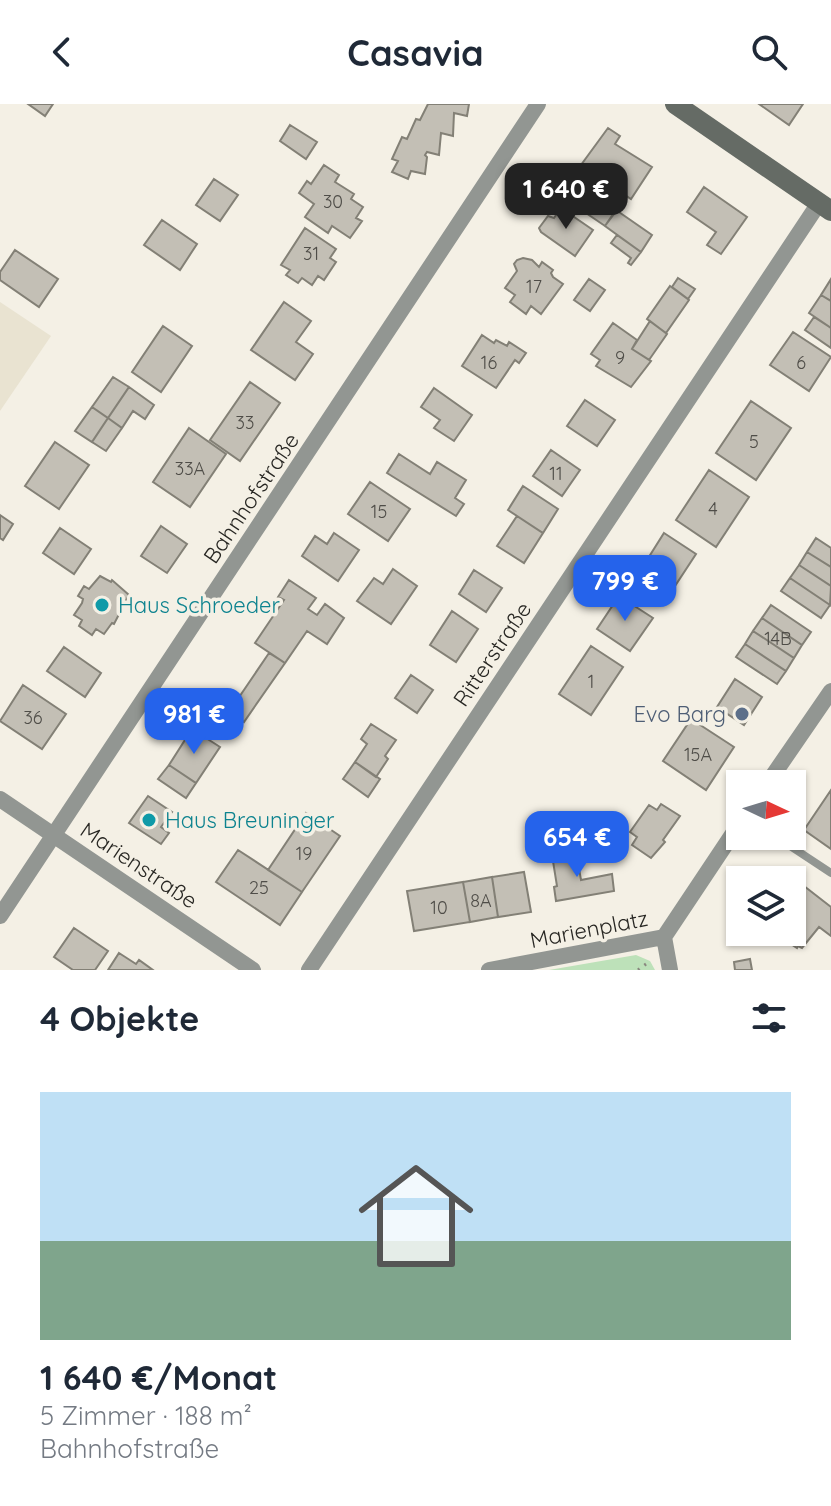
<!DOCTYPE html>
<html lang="de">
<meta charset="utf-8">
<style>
:root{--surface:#fff;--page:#f2f2f3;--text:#1f2937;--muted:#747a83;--accent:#2563eb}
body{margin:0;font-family:Quicksand,sans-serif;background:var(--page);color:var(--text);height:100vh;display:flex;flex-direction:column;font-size:30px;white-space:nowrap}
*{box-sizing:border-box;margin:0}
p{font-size:26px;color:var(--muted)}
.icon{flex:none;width:44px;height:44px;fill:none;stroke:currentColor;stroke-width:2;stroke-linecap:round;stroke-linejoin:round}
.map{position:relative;height:866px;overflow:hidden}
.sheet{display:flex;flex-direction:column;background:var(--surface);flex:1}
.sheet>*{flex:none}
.needle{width:52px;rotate:94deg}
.controls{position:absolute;left:726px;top:666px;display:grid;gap:16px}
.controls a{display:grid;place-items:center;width:80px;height:80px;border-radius:0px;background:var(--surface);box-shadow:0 2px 6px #0004;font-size:40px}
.price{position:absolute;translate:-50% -68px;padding:0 18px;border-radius:16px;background:var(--accent);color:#fff;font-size:26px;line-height:52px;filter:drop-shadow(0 2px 4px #0008)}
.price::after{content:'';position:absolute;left:50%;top:48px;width:24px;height:18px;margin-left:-12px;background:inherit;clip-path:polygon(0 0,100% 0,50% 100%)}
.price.active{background:#222;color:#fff}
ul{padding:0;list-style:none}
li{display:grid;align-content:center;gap:16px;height:424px;padding:0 40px}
li span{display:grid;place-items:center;height:248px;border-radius:0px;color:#555}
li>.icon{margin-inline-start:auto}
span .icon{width:144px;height:144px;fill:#fffc;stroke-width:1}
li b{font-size:34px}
h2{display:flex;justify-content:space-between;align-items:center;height:96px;padding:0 40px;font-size:34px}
header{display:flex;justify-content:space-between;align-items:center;height:104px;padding:0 40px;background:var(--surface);font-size:36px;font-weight:700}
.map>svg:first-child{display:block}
</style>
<header><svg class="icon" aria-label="back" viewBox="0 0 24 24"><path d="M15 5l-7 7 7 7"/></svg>Casavia<svg class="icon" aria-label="search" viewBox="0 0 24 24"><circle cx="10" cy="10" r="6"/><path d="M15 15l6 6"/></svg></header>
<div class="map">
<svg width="831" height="866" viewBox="0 0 831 866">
<rect width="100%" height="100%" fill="#f4f0e5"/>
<path fill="#e9e3d1" d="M 0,198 L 51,232 L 0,307 Z"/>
<path fill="#bde1b9" d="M 636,851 L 650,857 L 655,866 L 549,866 Z"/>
<path fill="#c3bfb5" stroke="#838076" stroke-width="2" d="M 28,0 L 53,0 L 45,12 Z
M 428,0 L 469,0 L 467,12 L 454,9 L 453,32 L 441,29 L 439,51 L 427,48 L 425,51 L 427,53 L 425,70 L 411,67 L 408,75 L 392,68 L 398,57 L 392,55 L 402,33 L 407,35 L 416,15 L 420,16 Z
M 759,0 L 803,0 L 789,21 Z
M 290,21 L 317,38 L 306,55 L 280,37 Z
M 608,24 L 620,32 L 615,40 L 652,63 L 631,95 L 613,83 L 610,87 L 587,71 L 589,66 L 581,61 Z
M 324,61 L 339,71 L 335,78 L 354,90 L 351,95 L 363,103 L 356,114 L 362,117 L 350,134 L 332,122 L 328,129 L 305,113 L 314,100 L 299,89 L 307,77 L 311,80 Z
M 214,75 L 238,91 L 220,117 L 196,101 Z
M 704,83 L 747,113 L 721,150 L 707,141 L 716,128 L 687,108 Z
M 595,96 L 614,110 L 605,122 L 586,109 Z
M 561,104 L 593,126 L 575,152 L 541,128 L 539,124 L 548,112 L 554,114 Z
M 616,106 L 652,131 L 641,148 L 605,122 Z
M 162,116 L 197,140 L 180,166 L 144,141 Z
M 305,124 L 336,145 L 330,154 L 336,158 L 324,176 L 318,172 L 312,181 L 302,174 L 298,179 L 286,171 L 290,166 L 281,161 Z
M 617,131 L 641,148 L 631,161 L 628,159 L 631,154 L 611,139 Z
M 15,146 L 58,175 L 39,203 L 0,176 L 0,168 Z
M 523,154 L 532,156 L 539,163 L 542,158 L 553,166 L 551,169 L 553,173 L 563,180 L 541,210 L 531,202 L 526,210 L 510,198 L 515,191 L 505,184 L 517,167 L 514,160 L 517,156 Z
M 678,174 L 695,185 L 688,195 L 672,183 Z
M 589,175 L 605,186 L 590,207 L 574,196 Z
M 831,175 L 831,197 L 821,191 Z
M 670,182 L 689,196 L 666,229 L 647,215 Z
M 821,191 L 831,197 L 831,224 L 809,209 Z
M 284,198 L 311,217 L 296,238 L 313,250 L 295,276 L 251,246 Z
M 814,213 L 831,224 L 831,244 L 805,226 Z
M 650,217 L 667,230 L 649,256 L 632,245 Z
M 613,219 L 637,236 L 632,245 L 651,257 L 631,283 L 596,262 L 600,256 L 591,250 Z
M 163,222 L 192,242 L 161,288 L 132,268 Z
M 793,228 L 831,253 L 809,287 L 770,261 Z
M 482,231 L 494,239 L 496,236 L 507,242 L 509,238 L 526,249 L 519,259 L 515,256 L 496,284 L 462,262 Z
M 113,273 L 129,283 L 108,314 L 92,303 Z
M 250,278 L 280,299 L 240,357 L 210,336 Z
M 129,283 L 154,301 L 145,315 L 133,307 L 122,324 L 108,314 Z
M 434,284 L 472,311 L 454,337 L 434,324 L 440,316 L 421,303 Z
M 585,296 L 615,316 L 597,342 L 567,322 Z
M 751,297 L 791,324 L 756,376 L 716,349 Z
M 92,303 L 108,314 L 92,338 L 75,327 Z
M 108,314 L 122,324 L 106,347 L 92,338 Z
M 189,324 L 226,350 L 190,403 L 153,378 Z
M 55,338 L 89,361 L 59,405 L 25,382 Z
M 551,346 L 580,366 L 562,392 L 533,372 Z
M 399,350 L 430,370 L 437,358 L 466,376 L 455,394 L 464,400 L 456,412 L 387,369 Z
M 709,366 L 749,393 L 716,443 L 676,416 Z
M 370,378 L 410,405 L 388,437 L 348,410 Z
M 523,382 L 558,405 L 543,429 L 508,406 Z
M 0,411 L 13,420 L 3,436 L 0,434 Z
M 517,412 L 543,429 L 524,459 L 497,442 Z
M 161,422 L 187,440 L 167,469 L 141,452 Z
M 60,424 L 91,445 L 74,470 L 43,449 Z
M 334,429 L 359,446 L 338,477 L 302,452 L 315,432 L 327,440 Z
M 664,429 L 696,450 L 673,485 L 655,473 L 661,465 L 647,456 Z
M 816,434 L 831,444 L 831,463 L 807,448 Z
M 807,448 L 831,463 L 831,482 L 799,461 Z
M 799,461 L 831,482 L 830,501 L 790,474 Z
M 393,465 L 417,482 L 391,520 L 357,497 L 374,474 L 383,480 Z
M 474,466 L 502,484 L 486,508 L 459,490 Z
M 100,472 L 111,478 L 112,476 L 129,491 L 114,520 L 112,519 L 104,530 L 96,525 L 92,531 L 79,522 L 82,516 L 74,511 L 82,499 L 83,495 L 78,492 L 84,482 L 89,485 Z
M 790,474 L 830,501 L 821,514 L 781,487 Z
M 289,476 L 316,494 L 308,505 L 317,511 L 325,500 L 344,514 L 327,540 L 307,527 L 285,559 L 255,539 L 284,496 L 278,493 Z
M 619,492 L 653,514 L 630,547 L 597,525 Z
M 771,501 L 811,528 L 802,541 L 762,514 Z
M 452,507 L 478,525 L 456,558 L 430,541 Z
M 762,514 L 802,541 L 794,554 L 753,527 Z
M 753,527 L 794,554 L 786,567 L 745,540 Z
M 745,540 L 786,567 L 777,580 L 736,553 Z
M 591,542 L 623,563 L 591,611 L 559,590 Z
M 64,543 L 101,569 L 85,593 L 47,567 Z
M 269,549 L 285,559 L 244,618 L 229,608 Z
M 411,571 L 433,586 L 417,609 L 395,594 Z
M 735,575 L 762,593 L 744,621 L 717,603 Z
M 23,581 L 66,610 L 42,645 L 0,617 Z
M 691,615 L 734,643 L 706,686 L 663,657 Z
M 371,620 L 396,636 L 385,652 L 388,655 L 376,673 L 355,658 L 367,640 L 361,635 Z
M 192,625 L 220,643 L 196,679 L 169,661 Z
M 355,658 L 380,675 L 368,693 L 343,675 Z
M 169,661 L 196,679 L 186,694 L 158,675 Z
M 831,686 L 831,745 L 804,726 Z
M 148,692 L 172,708 L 161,723 L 169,729 L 161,740 L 129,719 Z
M 661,700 L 680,712 L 663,736 L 665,738 L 651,754 L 632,741 L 637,733 L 630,728 L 649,701 L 657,706 Z
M 306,709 L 340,732 L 302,788 L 268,766 Z
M 238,746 L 302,788 L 280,821 L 216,778 Z
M 572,746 L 576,747 L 581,776 L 612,770 L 614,787 L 556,797 L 554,783 L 557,782 L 552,751 Z
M 524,768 L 531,808 L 498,813 L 492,773 Z
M 492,773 L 498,813 L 470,818 L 463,778 Z
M 463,778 L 470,818 L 414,827 L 407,787 Z
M 795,778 L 803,784 L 804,782 L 831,803 L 831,832 L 819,823 L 802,844 L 798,842 L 797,844 L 785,836 L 787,834 L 783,831 L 785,828 L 792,828 L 792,783 Z
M 74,824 L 108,847 L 95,866 L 73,866 L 54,853 Z
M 119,849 L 136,860 L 139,856 L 153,866 L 108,866 Z
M 750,855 L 752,866 L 735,866 L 734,858 Z"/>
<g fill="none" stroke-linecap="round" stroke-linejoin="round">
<path stroke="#89877f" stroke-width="3" stroke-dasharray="2 6" stroke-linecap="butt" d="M 638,866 L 650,857"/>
<path stroke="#929692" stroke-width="8" d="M 775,732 L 831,769"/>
<path stroke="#929692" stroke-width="16" d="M 767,680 L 831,587
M 0,695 L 253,866
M 0,812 L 538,0
M 664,833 L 740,719
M 664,833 L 670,866
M 309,866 L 819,99
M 489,866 L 664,833"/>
<path stroke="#656b65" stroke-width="20" d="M 675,0 L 831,107"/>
</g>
<g fill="#0f9aa8" stroke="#f4f0e5" stroke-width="3">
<circle cx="102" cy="501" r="8"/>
<circle cx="149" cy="716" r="8"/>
</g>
<circle fill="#5c6f8a" stroke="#f4f0e5" stroke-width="3" cx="742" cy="610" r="8"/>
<g text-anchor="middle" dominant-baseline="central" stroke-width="7" stroke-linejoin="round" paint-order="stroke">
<g font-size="18" fill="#4f4d48">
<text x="333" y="97">30</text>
<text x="311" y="149">31</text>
<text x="534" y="182">17</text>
<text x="620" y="253">9</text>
<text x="489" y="258">16</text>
<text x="801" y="258">6</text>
<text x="245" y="318">33</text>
<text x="754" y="337">5</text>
<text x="190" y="364">33A</text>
<text x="556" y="369">11</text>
<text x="713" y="404">4</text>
<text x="379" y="407">15</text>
<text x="778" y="534">14B</text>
<text x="591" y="577">1</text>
<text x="33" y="613">36</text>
<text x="698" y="650">15A</text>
<text x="304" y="749">19</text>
<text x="259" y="783">25</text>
<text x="481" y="796">8A</text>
<text x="439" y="803">10</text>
</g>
<g font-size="22" fill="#282723" stroke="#f4f0e5">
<text transform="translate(251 394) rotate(-56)">Bahnhofstraße</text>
<text transform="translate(492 550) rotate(-56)">Ritterstraße</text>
<text transform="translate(139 761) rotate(34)">Marienstraße</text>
<text transform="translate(589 825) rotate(-11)">Marienplatz</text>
</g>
<g font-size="22" fill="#0d838f" stroke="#f4f0e5" text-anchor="start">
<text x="118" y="501">Haus Schroeder</text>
<text x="165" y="716">Haus Breuninger</text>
</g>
<g font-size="22" fill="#4e5e75" stroke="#f4f0e5" text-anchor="end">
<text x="726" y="610">Evo Barg</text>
</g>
</g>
</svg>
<div class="controls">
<a><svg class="needle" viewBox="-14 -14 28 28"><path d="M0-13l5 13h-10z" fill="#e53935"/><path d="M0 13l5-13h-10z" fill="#747a83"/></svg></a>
<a><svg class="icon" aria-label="layers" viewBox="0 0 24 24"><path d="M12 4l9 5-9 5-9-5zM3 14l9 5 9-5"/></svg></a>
</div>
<b class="price active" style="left:566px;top:127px">1 640 €</b>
<b class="price" style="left:625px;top:519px">799 €</b>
<b class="price" style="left:194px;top:652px">981 €</b>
<b class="price" style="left:577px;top:775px">654 €</b>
</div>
<section class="sheet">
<h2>4 Objekte<svg class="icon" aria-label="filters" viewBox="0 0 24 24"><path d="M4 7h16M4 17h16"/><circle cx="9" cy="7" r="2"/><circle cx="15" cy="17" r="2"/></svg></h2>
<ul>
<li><span style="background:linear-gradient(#bfe0f5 60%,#7fa58c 0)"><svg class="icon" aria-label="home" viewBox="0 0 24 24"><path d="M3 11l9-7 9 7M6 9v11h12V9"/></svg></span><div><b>1 640 €/Monat</b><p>5 Zimmer · 188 m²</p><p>Bahnhofstraße</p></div></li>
</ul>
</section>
